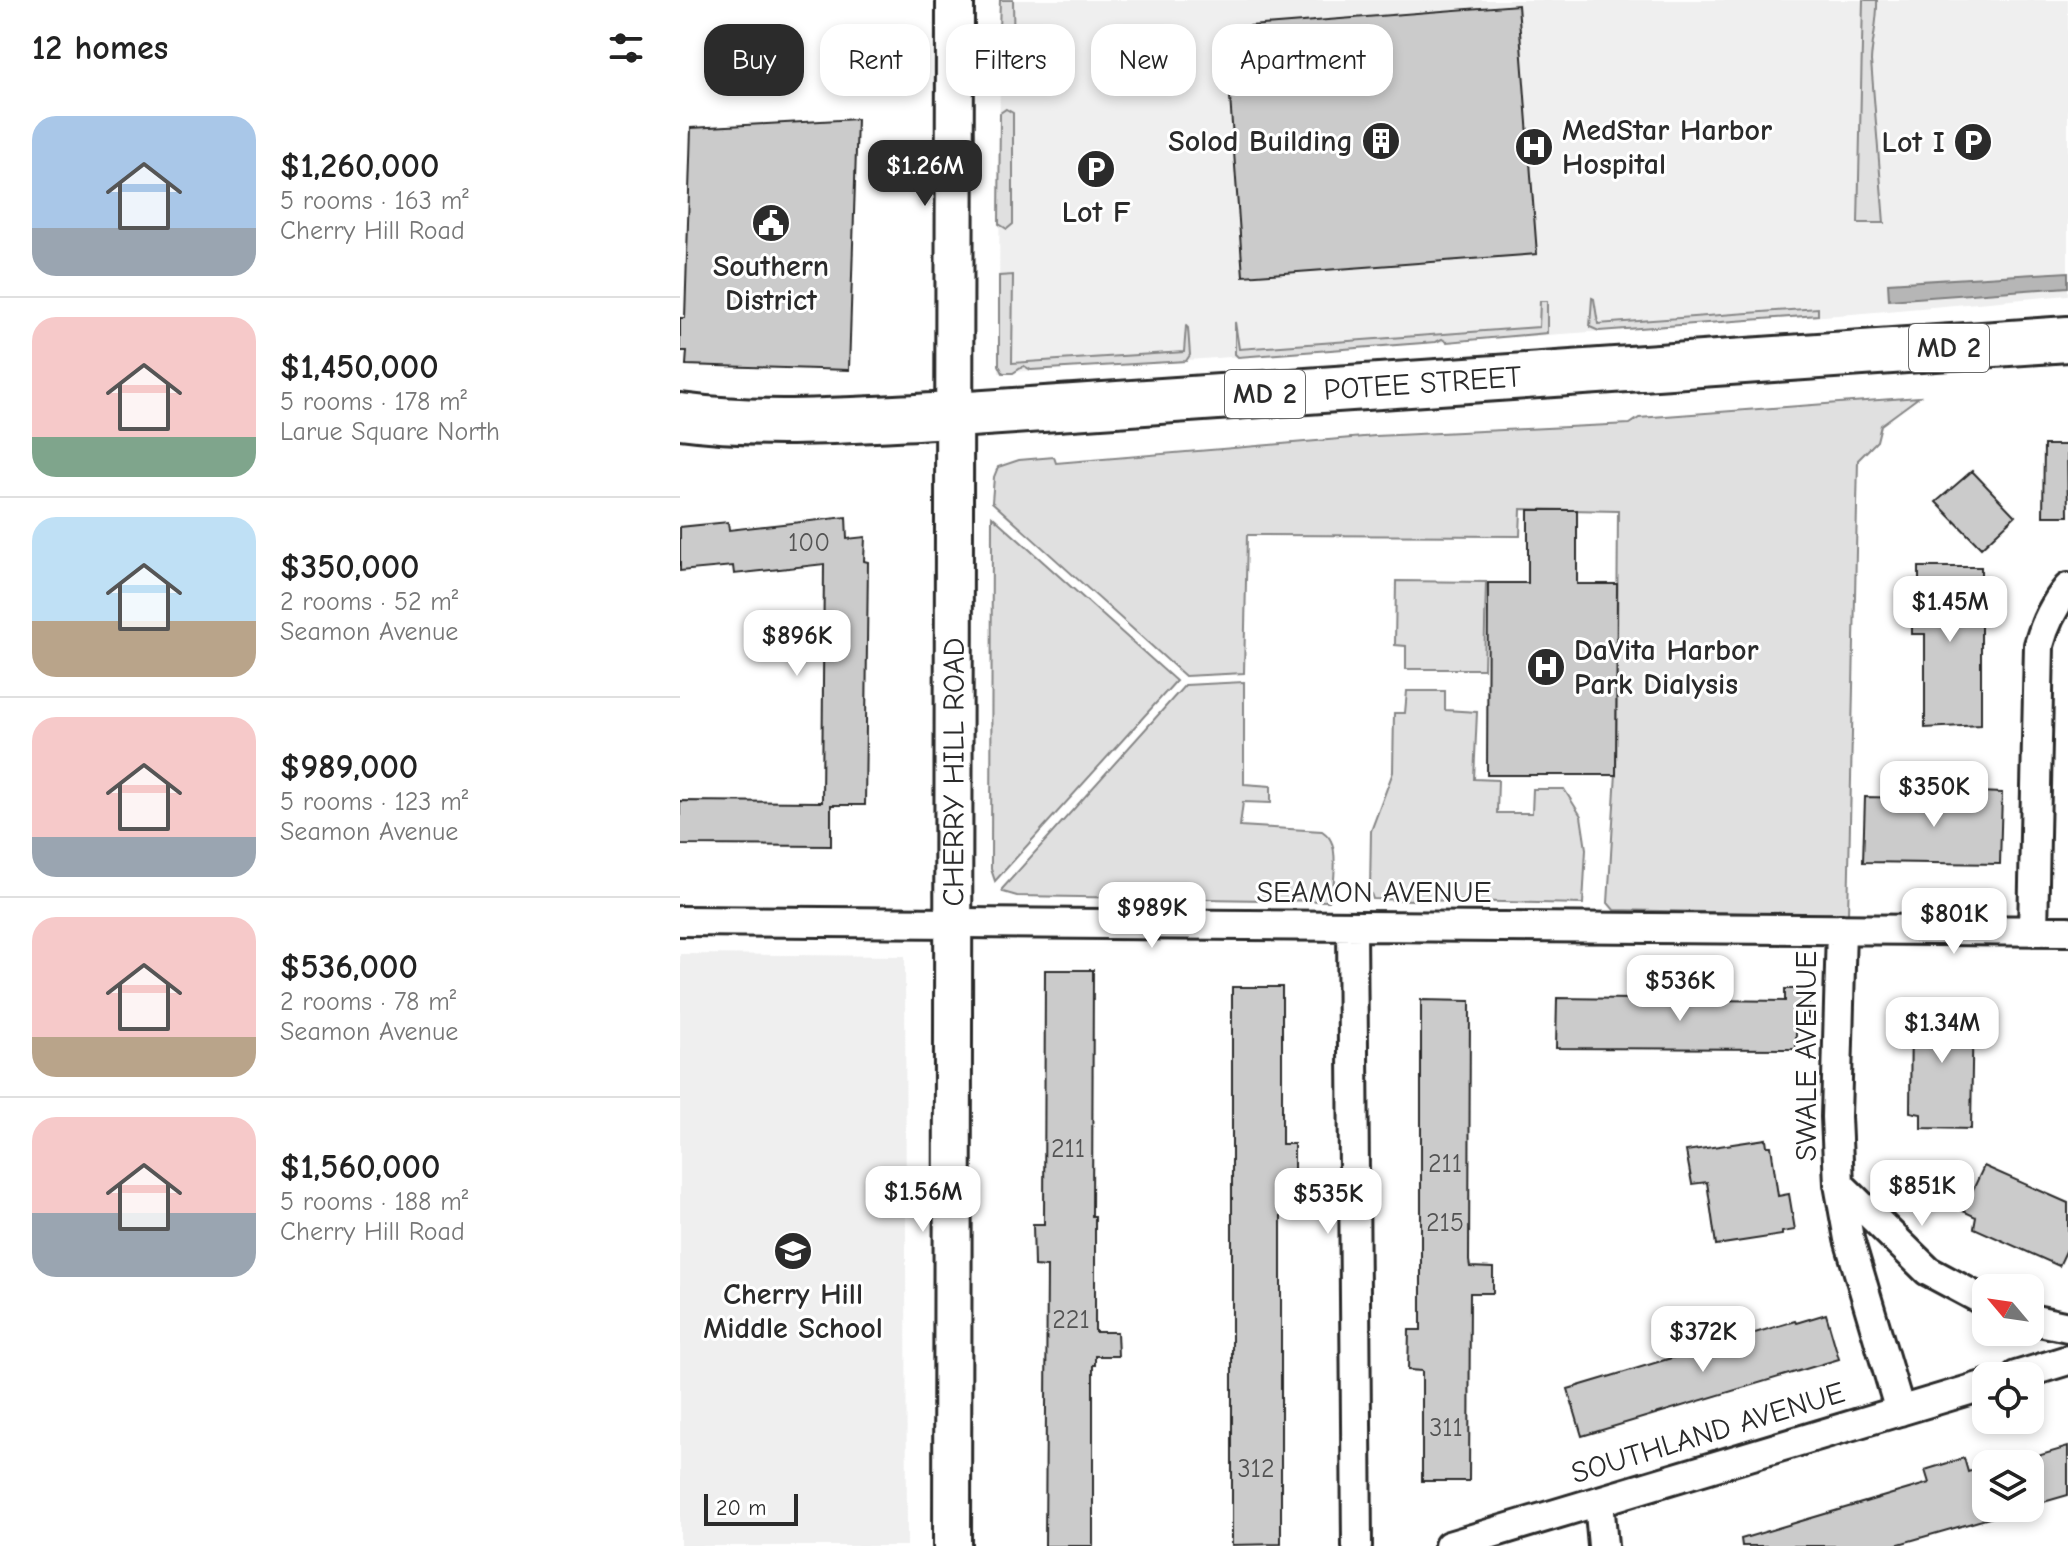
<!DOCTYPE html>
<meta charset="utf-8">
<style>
:root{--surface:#fff;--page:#f2f2f2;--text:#222;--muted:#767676;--line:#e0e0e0;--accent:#2b2b2b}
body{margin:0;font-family:"Comic Neue",sans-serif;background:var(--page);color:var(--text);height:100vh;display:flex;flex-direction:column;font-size:30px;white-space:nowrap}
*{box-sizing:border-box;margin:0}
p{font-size:26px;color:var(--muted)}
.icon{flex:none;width:44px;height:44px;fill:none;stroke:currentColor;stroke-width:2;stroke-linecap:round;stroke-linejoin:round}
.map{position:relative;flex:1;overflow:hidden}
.sheet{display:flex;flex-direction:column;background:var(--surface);width:680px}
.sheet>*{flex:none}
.guide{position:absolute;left:24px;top:24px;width:760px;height:72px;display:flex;gap:16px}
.needle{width:52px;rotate:299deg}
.controls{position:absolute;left:1292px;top:1274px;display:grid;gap:16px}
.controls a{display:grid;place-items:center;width:72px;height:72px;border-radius:16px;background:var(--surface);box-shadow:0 4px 12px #0003;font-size:40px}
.scale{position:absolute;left:24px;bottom:20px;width:94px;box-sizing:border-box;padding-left:8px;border:4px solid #2b2b2b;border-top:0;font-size:22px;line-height:28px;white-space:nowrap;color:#2b2b2b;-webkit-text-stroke:6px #fff;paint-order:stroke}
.price{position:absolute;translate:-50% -68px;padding:0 18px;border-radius:16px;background:#fff;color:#222;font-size:26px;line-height:52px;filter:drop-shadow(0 2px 4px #0008)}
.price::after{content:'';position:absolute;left:50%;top:48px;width:24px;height:18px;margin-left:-12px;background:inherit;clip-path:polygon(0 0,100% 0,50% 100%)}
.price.on{background:var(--accent);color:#fff}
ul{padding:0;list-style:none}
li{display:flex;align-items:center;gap:24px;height:200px;padding:0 32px}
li+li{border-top:2px solid var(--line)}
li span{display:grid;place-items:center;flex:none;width:224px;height:160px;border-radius:24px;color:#555}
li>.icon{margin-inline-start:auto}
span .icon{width:96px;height:96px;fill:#fffc;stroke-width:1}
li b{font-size:34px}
h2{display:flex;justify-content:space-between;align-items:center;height:96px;padding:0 32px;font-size:34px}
.tag{padding:0 28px;border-radius:24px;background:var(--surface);box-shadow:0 4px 12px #0003;font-size:28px;line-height:72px}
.tag.on{background:var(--accent);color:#fff}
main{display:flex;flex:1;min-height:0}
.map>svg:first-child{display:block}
</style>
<main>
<section class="sheet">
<h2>12 homes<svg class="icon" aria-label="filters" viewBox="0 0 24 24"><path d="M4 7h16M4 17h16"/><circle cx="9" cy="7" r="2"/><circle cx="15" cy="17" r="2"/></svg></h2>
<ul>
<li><span style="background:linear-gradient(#a9c7e8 70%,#9aa5b1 0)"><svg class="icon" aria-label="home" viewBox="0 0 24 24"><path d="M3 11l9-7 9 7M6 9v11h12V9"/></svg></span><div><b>$1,260,000</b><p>5 rooms · 163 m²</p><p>Cherry Hill Road</p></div></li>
<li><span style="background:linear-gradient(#f6c9c9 75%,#7fa58c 0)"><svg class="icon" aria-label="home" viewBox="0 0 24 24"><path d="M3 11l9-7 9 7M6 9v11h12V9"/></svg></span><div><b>$1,450,000</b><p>5 rooms · 178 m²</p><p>Larue Square North</p></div></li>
<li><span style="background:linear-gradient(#bfe0f5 65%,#b9a48a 0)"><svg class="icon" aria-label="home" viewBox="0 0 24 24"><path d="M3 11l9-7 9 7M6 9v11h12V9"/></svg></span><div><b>$350,000</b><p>2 rooms · 52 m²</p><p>Seamon Avenue</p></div></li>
<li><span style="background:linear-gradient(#f6c9c9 75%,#9aa5b1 0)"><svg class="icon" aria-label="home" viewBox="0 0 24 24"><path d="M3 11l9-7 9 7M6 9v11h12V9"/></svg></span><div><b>$989,000</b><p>5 rooms · 123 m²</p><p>Seamon Avenue</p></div></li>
<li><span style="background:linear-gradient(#f6c9c9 75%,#b9a48a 0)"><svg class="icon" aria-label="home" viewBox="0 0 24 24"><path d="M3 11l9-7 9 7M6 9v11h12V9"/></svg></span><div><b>$536,000</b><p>2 rooms · 78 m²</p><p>Seamon Avenue</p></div></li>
<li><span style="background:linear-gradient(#f6c9c9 60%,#9aa5b1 0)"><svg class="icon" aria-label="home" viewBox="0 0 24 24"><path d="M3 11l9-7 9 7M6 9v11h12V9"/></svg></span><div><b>$1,560,000</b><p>5 rooms · 188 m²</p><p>Cherry Hill Road</p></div></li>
</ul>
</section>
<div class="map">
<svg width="1388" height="1546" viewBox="0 0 1388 1546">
<rect width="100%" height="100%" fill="#fff"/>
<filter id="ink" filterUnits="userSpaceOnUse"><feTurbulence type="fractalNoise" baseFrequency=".0125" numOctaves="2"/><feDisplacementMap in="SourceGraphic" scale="16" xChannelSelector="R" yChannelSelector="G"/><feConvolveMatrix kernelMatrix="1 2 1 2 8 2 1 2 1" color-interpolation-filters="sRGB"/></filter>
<g filter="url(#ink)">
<path fill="#efefef" d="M 320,0 L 1388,0 L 1388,295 L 1172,314 L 319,373 Z
M 0,954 L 225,956 L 227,1546 L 0,1546 Z"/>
<path fill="#e0e0e0" stroke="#868686" stroke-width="2" d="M 320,0 L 333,0 L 334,63 L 329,66 L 322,66 L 318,60 Z
M 1183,0 L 1197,0 C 1198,21 1192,40 1191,61 L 1204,223 L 1178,223 Z
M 326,109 L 333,113 L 333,224 L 327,229 L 319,224 L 320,113 Z
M 333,275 L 332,363 L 504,352 L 506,326 L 508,328 L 510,355 L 506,361 L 351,370 L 344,366 L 333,373 L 323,373 L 319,365 L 319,276 Z
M 912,298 L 914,299 L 918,324 L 1138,308 L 1138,315 L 919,331 L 910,327 Z
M 860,301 L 867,301 L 867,333 L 767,342 L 762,339 L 756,342 L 558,357 L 555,354 L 555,322 L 559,349 L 859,327 Z
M 1239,397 L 1201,425 L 1197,441 L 1178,460 L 1168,915 L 934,910 L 928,903 L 936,773 L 938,511 L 841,509 L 840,536 L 567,535 L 564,673 L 505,676 L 312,502 L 314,477 L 318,467 L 339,460 L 374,457 L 376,463 L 695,436 L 950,424 L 959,418 Z
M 312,516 L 496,681 L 315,881 L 311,869 Z
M 716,581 L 806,582 L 804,669 L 726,669 L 726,646 L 715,645 Z
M 564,682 L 564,784 L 591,786 L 591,803 L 563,802 L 560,826 L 642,831 C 646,834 649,836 651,841 C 657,851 655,891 649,901 L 337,896 L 323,892 L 322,889 L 505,685 Z
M 727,691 L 765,691 L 765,710 L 797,712 L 794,779 L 818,780 L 817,813 L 852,813 L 853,789 L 884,789 L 901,816 L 906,849 L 903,904 L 693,899 L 690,891 L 691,831 L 713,772 L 714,713 L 725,713 Z"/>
<path fill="#b6b6b6" stroke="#7e7e7e" stroke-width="2" d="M 1388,272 L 1388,287 L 1209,300 L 1208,283 Z"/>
<path fill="#cbcbcb" stroke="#2b2b2b" stroke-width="2" d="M 838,5 L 857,254 L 563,276 L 545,28 Z
M 177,119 L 169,370 L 6,365 L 7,351 L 0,351 L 0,318 L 5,318 L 11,128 Z
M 1364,445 L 1387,445 L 1388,516 L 1363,516 Z
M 1292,471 L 1335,516 L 1301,548 L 1256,502 Z
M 848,510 L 897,510 L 897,584 L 937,584 L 936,775 L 807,775 L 808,583 L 848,583 Z
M 166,517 L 167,539 L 185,537 L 184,561 L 188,562 L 185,805 L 151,805 L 151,846 L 0,845 L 0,801 L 142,802 L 144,564 L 54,574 L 53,566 L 0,571 L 0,527 L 48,522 L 49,530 Z
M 1239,567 L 1301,567 L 1301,725 L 1245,728 L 1245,634 L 1232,634 L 1232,589 L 1239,589 Z
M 1299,792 L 1322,793 L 1320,864 L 1183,862 L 1185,797 L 1229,798 L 1230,793 L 1298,794 Z
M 365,970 L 413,970 L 412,1216 L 415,1216 L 415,1332 L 437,1332 L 438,1356 L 415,1356 L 415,1365 L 413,1365 L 413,1546 L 365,1546 L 367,1267 L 354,1266 L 353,1224 L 364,1224 Z
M 552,987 L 602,987 L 602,1144 L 614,1144 L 614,1185 L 601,1186 L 601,1544 L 552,1545 Z
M 1105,989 L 1129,989 L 1128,1018 L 1116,1018 L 1116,1049 L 876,1048 L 877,998 L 1105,1001 Z
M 741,1000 L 790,1001 L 789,1261 L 790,1267 L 813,1268 L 813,1293 L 790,1293 L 789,1481 L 742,1481 L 742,1371 L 728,1370 L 729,1330 L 741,1330 Z
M 1243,1002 L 1293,1003 L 1291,1129 L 1241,1128 L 1241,1114 L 1230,1112 L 1231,1018 L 1242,1016 Z
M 1086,1139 L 1087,1146 L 1091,1146 L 1098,1196 L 1109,1194 L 1115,1230 L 1102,1232 L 1102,1235 L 1036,1245 L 1027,1182 L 1012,1184 L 1006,1151 Z
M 1304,1166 L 1388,1203 L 1388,1247 L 1379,1266 L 1294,1228 L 1296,1217 L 1283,1211 Z
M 1146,1314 L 1159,1359 L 902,1436 L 888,1389 L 1115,1321 L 1116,1323 Z
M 1388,1447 L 1388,1495 L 1350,1506 L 1350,1464 L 1330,1464 Z
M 1284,1458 L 1288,1472 L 1297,1469 L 1298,1474 L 1306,1472 L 1306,1508 L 1344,1508 L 1212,1546 L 1062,1546 L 1061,1539 L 1249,1483 L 1245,1470 Z"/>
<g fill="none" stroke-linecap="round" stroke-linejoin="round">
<defs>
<path id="minor" d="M 0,921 L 1388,931
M 672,926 L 677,1546
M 1161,929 L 1156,1117 L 1159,1184 L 1169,1239 L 1220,1411
M 1353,931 L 1359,645 C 1365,623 1373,606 1388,588
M 1159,1184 L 1248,1271 L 1306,1302
M 1350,1319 L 1388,1327
M 1336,1376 L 1388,1360
M 919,1501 L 923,1546
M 769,1546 L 1306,1385"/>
<g id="tertiary">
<path id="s1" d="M 272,1546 L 275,0"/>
</g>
<g id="primary">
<path id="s2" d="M 0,416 C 90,428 185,419 275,415 L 1388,339"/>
</g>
</defs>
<use href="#minor" stroke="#2b2b2b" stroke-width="34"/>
<use href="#tertiary" stroke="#2b2b2b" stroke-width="42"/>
<use href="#primary" stroke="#2b2b2b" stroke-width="50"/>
<use href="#minor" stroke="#fff" stroke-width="28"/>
<use href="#tertiary" stroke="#fff" stroke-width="36"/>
<use href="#primary" stroke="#fff" stroke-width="44"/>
</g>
</g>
<defs>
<symbol id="building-disc" viewBox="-11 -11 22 22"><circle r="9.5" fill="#2b2b2b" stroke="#fff"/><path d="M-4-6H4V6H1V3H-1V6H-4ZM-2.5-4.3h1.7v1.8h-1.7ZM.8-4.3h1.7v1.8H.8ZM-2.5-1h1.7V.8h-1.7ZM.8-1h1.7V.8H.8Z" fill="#fff"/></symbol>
<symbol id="parking-disc" viewBox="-11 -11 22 22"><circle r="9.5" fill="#2b2b2b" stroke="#fff"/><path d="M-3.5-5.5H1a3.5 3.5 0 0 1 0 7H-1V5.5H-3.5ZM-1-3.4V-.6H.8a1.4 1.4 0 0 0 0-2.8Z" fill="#fff"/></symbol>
<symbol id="hospital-disc" viewBox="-11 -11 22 22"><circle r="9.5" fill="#2b2b2b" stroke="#fff"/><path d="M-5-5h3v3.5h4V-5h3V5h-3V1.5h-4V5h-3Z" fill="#fff"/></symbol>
<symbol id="civic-disc" viewBox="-11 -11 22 22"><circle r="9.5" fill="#2b2b2b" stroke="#fff"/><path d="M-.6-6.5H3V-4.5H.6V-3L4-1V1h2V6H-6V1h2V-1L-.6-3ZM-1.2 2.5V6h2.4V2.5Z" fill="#fff"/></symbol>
<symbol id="school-disc" viewBox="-11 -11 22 22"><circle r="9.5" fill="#2b2b2b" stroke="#fff"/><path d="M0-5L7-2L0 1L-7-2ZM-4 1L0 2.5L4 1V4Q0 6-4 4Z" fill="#fff"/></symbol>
</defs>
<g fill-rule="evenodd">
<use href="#building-disc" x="679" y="119" width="44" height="44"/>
<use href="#parking-disc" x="1271" y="120" width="44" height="44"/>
<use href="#hospital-disc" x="832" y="125" width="44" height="44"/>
<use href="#parking-disc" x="394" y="147" width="44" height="44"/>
<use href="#civic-disc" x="69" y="201" width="44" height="44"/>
<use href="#hospital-disc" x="844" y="645" width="44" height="44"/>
<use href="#school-disc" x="91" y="1229" width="44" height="44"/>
</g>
<g text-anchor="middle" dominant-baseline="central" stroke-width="6" stroke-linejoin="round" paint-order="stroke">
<g font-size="26" fill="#535353">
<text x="129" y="543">100</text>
<text x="388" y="1149">211</text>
<text x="765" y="1164">211</text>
<text x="765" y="1223">215</text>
<text x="391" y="1320">221</text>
<text x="766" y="1428">311</text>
<text x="576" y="1469">312</text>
</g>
<g fill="#fff" stroke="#6b6b6b" stroke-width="2">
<rect x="1229" y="324" width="80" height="48" rx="6"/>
<rect x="545" y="370" width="80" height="48" rx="6"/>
</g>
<g font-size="28" font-weight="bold" fill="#2b2b2b">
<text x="1269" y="348">MD 2</text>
<text x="585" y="394">MD 2</text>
</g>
<g font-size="30" font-weight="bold" fill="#2b2b2b" stroke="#fff">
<text x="882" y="130" text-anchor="start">MedStar Harbor<tspan x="882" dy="34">Hospital</tspan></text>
<text x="673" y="141" text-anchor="end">Solod Building</text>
<text x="1265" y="142" text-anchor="end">Lot I</text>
<text x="416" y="212">Lot F</text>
<text x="91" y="266">Southern<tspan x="91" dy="34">District</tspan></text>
<text x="894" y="650" text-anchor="start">DaVita Harbor<tspan x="894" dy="34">Park Dialysis</tspan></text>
<text x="113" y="1294">Cherry Hill<tspan x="113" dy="34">Middle School</tspan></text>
</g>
<g font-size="30" fill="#2b2b2b" stroke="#fff">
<text stroke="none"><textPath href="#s2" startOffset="744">POTEE STREET</textPath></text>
<text stroke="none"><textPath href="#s1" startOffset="774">CHERRY HILL ROAD</textPath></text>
<text x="694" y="892">SEAMON AVENUE</text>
<text transform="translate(1126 1056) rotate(-90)">SWALE AVENUE</text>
<text transform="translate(1028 1433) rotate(-17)">SOUTHLAND AVENUE</text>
</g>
</g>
</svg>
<div class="controls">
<a><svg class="needle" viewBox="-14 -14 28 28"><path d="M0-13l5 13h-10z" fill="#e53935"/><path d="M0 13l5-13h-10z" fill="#767676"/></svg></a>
<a><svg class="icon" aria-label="locate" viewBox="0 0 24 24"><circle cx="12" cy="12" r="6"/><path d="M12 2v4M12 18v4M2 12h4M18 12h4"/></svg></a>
<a><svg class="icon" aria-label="layers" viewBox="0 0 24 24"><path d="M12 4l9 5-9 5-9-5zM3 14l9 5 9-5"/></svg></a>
</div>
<div class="scale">20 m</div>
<b class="price on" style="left:245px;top:208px">$1.26M</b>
<b class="price" style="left:1270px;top:644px">$1.45M</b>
<b class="price" style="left:117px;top:678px">$896K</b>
<b class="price" style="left:1254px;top:829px">$350K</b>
<b class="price" style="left:472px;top:950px">$989K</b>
<b class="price" style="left:1274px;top:956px">$801K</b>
<b class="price" style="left:1000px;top:1023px">$536K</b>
<b class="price" style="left:1262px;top:1065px">$1.34M</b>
<b class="price" style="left:1242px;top:1228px">$851K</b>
<b class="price" style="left:243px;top:1234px">$1.56M</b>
<b class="price" style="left:648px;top:1236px">$535K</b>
<b class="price" style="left:1023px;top:1374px">$372K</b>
<div class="guide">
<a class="tag on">Buy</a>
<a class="tag">Rent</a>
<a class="tag">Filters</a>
<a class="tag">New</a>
<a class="tag">Apartment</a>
</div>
</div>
</main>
